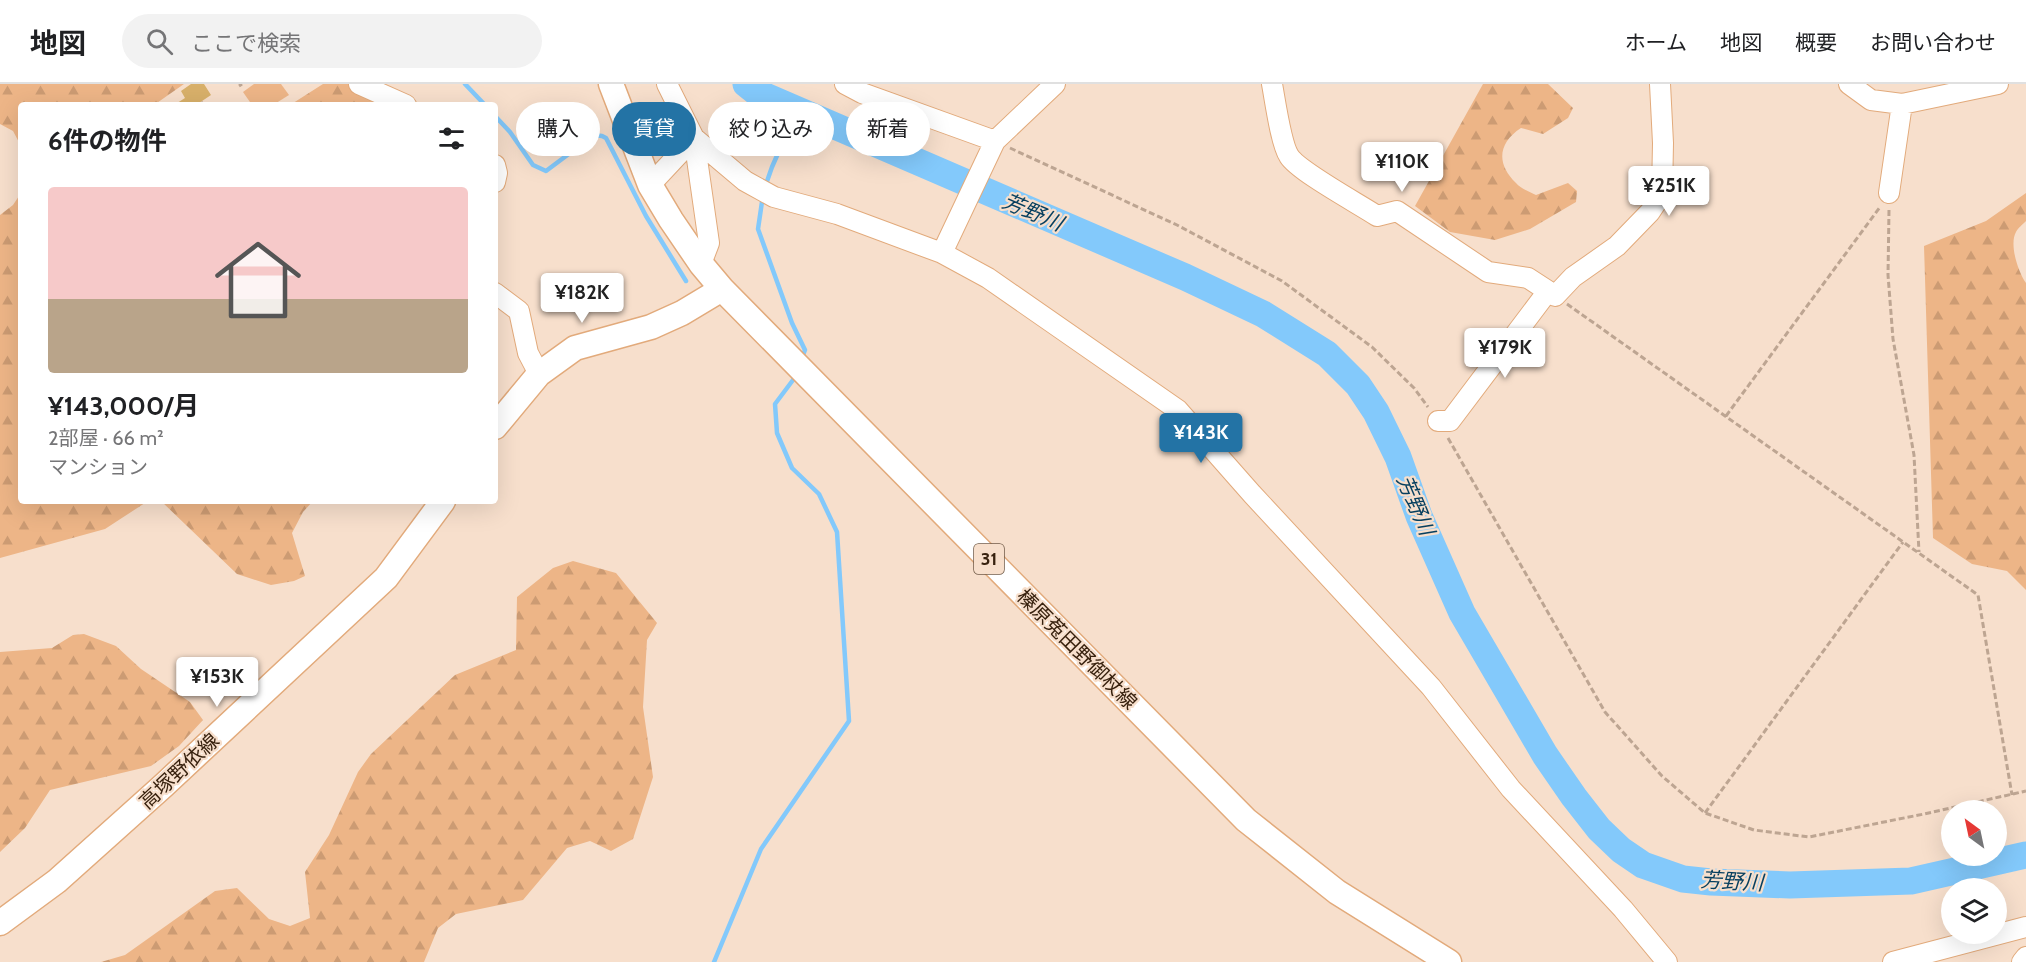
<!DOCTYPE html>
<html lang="ja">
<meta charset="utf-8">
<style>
:root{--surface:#fff;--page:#f2f2f2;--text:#202124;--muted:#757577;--line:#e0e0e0;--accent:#2373a5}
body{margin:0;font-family:Cabin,"Noto Sans JP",sans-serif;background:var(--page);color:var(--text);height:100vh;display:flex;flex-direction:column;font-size:22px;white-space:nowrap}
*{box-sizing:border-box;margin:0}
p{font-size:20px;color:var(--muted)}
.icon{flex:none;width:33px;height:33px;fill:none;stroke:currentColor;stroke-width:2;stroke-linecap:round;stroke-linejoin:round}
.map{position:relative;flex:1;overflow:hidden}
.side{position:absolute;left:18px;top:18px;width:480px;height:402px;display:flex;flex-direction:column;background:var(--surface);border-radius:6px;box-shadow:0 6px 24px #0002}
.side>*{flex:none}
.top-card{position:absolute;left:516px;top:18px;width:570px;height:54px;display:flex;gap:12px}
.needle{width:39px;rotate:327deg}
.controls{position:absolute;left:1941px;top:716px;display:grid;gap:12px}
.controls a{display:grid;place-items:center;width:66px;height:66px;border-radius:50%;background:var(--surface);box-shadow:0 6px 24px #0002;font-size:30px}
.price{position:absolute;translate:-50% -51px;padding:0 14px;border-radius:6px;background:#fff;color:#222;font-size:20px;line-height:39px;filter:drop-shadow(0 2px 3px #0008)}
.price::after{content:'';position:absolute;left:50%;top:36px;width:18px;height:14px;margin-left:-9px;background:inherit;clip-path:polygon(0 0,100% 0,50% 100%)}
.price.current{background:var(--accent);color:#fff}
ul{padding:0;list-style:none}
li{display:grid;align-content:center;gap:12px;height:318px;padding:0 30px}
li span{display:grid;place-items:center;height:186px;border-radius:6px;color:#555}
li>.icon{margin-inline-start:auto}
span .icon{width:108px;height:108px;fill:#fffc;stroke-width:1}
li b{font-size:26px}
h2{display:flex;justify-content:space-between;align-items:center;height:72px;padding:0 30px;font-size:26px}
.chip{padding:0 21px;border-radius:27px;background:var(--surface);box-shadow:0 6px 24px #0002;font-size:21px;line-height:54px}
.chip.current{background:var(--accent);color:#fff}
header{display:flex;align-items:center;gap:36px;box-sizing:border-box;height:84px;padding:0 30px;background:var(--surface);border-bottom:2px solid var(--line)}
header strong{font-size:28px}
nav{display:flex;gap:33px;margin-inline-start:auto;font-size:21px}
.search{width:420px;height:54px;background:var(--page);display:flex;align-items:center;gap:15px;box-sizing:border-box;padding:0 21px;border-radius:33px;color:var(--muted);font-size:22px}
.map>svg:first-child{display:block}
</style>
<header>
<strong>地図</strong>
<div class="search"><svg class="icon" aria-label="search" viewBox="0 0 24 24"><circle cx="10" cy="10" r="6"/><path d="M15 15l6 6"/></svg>ここで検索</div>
<nav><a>ホーム</a><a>地図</a><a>概要</a><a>お問い合わせ</a></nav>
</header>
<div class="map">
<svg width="2026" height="878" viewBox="0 0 2026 878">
<defs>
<pattern id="forest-firs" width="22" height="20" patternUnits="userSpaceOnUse" patternTransform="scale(1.5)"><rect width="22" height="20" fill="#edb587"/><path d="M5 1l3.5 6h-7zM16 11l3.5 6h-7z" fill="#cc9b73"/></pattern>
</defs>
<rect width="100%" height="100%" fill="#f7dfcc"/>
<path fill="#edb587" d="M 254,0 L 281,0 L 289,11 L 273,21 L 252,21 L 243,8 Z"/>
<path fill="url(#forest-firs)" d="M 0,0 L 184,0 L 154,21 L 21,21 L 21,62 L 13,47 L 0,40 Z
M 323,0 L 351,0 L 389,21 L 290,21 Z
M 1483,0 L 1548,0 L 1573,24 L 1568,34 L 1543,50 L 1521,44 C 1498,59 1496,80 1516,99 C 1521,105 1530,108 1536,111 L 1568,99 L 1577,107 L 1576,118 L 1530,145 L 1495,156 L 1450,148 L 1415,122 Z
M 21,109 L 21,417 L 148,417 L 105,445 L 0,474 L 0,131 L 13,121 Z
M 2026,109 L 2026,137 C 2023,140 2018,144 2016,148 C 2009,160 2018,188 2026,199 L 2026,506 L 2007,487 L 1972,480 L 1933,454 L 1924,162 L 1986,137 Z
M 161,417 L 313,417 L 303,428 L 292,449 L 305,492 L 294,497 L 271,501 L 237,490 Z
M 573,477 L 616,489 L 657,539 L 647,556 L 643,623 L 653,693 L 633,755 L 611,767 L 590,757 L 567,764 L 523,816 L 456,830 L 438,844 L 424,878 L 101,878 L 125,871 L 215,807 L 237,804 L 269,835 L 290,842 L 310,834 L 305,788 L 329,751 L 358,688 L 371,670 L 455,591 L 516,566 L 517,513 L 553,484 Z
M 84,550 L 116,562 L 141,585 L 190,618 L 203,636 L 179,662 L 151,682 L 50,706 L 25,744 L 0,768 L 0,568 L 52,564 L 73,551 Z"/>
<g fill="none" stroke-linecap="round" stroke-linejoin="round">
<path stroke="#83c9fb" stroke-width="4.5" d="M 465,0 L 485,21
M 495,32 L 510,48 L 533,81 L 546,87 L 594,51 L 602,52 L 606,54 L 646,132 L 686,197
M 765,103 L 772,83 L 797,26
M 763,111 L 758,145 L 792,239 L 805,266 L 801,276
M 714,878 L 761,765 L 849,637 L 837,448 L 819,410 L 792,384 L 777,349 L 775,320 L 793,296 L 796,289"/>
<path stroke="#83c9fb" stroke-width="27" d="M 746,0 L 756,8 L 1185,193 L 1263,230 L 1327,270 L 1358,301 L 1376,328 L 1398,373 L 1419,432 L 1462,529 L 1545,671 L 1574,713 L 1599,745 L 1621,766 L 1643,781 L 1683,795 L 1711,798 L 1790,801 L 1911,797 L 2026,771"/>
</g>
<path fill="#d8b06a" d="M 191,0 L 204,0 L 211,11 L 196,21 L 174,21 L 185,14 L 181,7 Z"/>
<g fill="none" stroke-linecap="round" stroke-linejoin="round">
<defs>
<path id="minor" d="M 359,0 L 406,21
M 667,0 L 694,54 L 745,97 L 774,113 L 837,130 L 942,169 L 988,194 L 1178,326 L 1252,410 L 1431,603 L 1511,705 L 1623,825 L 1667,878
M 845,0 L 862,9 L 995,57
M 1272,0 C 1275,16 1281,60 1289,72 C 1298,87 1359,120 1377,132 L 1397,127 L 1488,188 L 1528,194 L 1548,207 L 1450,337 L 1438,337
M 1849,0 L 1871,16 L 1902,20 L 1998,0
M 694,54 L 709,159 L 701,180
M 495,81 L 497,89 L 495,98
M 650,101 L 694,54
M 1889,109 L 1902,20
M 942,169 L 995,57 L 1055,0
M 495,209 L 519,227 L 528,269 L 539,290
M 1555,212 L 1573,193 L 1617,162 L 1650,128 L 1662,110 L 1663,59 L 1660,0
M 1893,878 L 2026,843
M 2022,878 L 2026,873"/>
<path id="major" d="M 611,0 L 650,101 L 671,136 L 701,180 L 722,205 L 1246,736 L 1337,808 L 1449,878
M 495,343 L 539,290 L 575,264 L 651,243 L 682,229 L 722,205
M 0,839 L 57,797 L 163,702 L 386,494 L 443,417"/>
</defs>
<use href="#minor" stroke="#e2aa7b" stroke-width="22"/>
<use href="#major" stroke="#e2aa7b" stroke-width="27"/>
<path stroke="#bda592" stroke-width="3" stroke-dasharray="6 3" stroke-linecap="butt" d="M 239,2 L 242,0
M 201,18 L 202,19
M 1010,64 L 1177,141 L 1282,197 L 1372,263 L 1414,304 L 1428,323
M 1889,126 L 1888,191 L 1893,255 L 1914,371 L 1919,468
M 1567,220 L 1978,511 L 2012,711
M 1726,332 L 1880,123
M 1448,354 L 1605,628 L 1662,692 L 1705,729 L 1754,746 L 1809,753 L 1924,730 L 2026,707
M 1705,729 L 1903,458"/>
<use href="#minor" stroke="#fff" stroke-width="20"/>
<use href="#major" stroke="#fff" stroke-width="24"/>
</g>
<g text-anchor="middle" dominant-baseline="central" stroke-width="4.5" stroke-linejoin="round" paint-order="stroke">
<rect fill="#f7dfcc" stroke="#715b48" stroke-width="1.5" x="974" y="460" width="30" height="30" rx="4.5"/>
<g font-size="18" font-weight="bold" fill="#38220f">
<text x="989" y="475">31</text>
</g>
<g font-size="20" fill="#38220f" stroke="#f7dfcc">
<text transform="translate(1077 565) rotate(45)">榛原菟田野御杖線</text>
<text transform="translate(179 687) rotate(-43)">高塚野依線</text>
</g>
<g font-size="21" font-style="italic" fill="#063f5f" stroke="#f7dfcc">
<text transform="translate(1033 128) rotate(23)">芳野川</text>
<text transform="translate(1416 421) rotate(67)">芳野川</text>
<text transform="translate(1732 797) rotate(3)">芳野川</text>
</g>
</g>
</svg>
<div class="controls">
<a><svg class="needle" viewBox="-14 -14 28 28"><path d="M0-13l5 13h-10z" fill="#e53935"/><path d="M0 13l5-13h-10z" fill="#757577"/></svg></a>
<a><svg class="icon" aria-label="layers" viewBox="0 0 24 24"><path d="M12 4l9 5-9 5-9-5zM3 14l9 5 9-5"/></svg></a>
</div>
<b class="price" style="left:1402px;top:109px">¥110K</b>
<b class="price" style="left:1669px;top:133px">¥251K</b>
<b class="price" style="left:582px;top:240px">¥182K</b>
<b class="price" style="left:1505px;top:295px">¥179K</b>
<b class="price current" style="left:1201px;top:380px">¥143K</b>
<b class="price" style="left:217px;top:624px">¥153K</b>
<div class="top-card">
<a class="chip">購入</a>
<a class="chip current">賃貸</a>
<a class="chip">絞り込み</a>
<a class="chip">新着</a>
</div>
<section class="side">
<h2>6件の物件<svg class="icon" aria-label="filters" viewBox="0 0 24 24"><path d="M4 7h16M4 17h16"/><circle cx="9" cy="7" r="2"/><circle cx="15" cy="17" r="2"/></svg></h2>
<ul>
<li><span style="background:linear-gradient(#f6c9c9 60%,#b9a48a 0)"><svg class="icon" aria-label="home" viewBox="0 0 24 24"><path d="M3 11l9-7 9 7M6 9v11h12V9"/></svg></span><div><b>¥143,000/月</b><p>2部屋 · 66 m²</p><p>マンション</p></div></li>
</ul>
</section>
</div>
